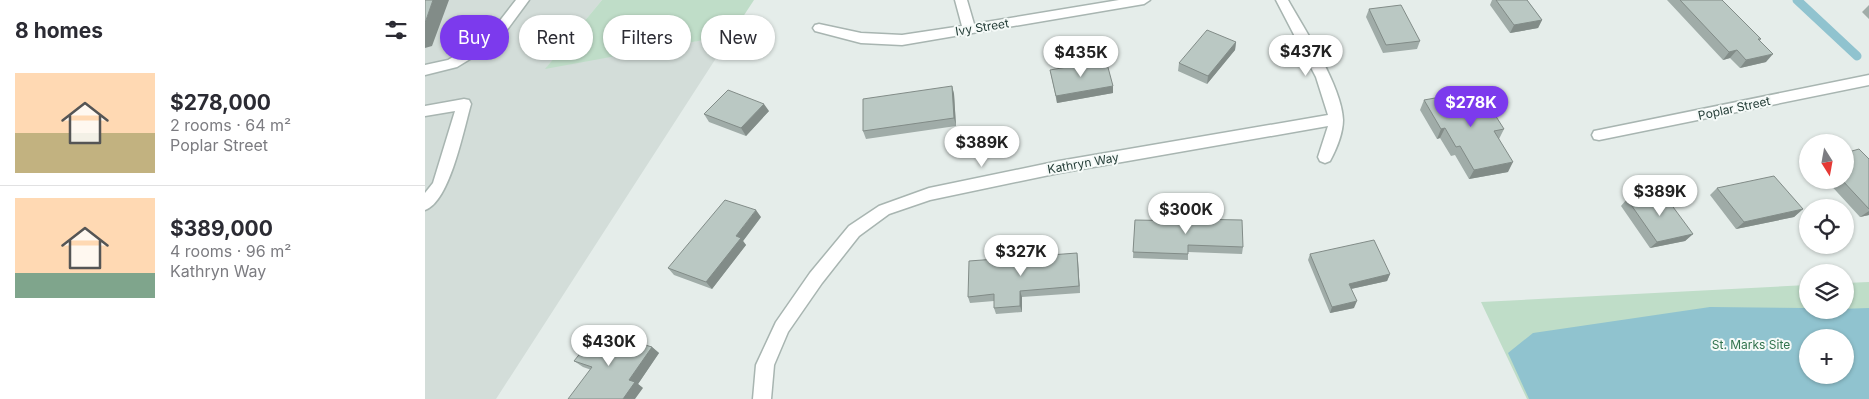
<!DOCTYPE html>
<meta charset="utf-8">
<style>
:root{--surface:#fff;--page:#f7f7f7;--text:#2b2b33;--muted:#7c7c81;--line:#e1e1e2;--accent:#7c3aed}
body{margin:0;font-family:Inter,sans-serif;background:var(--page);color:var(--text);height:100vh;display:flex;flex-direction:column;font-size:19px;white-space:nowrap}
*{box-sizing:border-box;margin:0}
p{font-size:16px;color:var(--muted)}
.icon{flex:none;width:28px;height:28px;fill:none;stroke:currentColor;stroke-width:2;stroke-linecap:round;stroke-linejoin:round}
.map{position:relative;flex:1;overflow:hidden}
.drawer{display:flex;flex-direction:column;background:var(--surface);width:425px}
.drawer>*{flex:none}
.guide{position:absolute;left:15px;top:15px;width:475px;height:45px;display:flex;gap:10px}
.needle{width:32px;rotate:169deg}
.controls{position:absolute;left:1374px;top:134px;display:grid;gap:10px}
.controls a{display:grid;place-items:center;width:55px;height:55px;border-radius:50%;background:var(--surface);box-shadow:0 1px 4px #0004;font-size:25px}
.price{position:absolute;translate:-50% -42px;padding:0 11px;border-radius:18px;background:#fff;color:#222;font-size:16px;line-height:32px;filter:drop-shadow(0 1px 2px #0008)}
.price::after{content:'';position:absolute;left:50%;top:30px;width:15px;height:11px;margin-left:-8px;background:inherit;clip-path:polygon(0 0,100% 0,50% 100%)}
.price.selected{background:var(--accent);color:#fff}
ul{padding:0;list-style:none}
li{display:flex;align-items:center;gap:15px;height:125px;padding:0 15px}
li+li{border-top:1px solid var(--line)}
li span{display:grid;place-items:center;flex:none;width:140px;height:100px;border-radius:0px;color:#555}
li>.icon{margin-inline-start:auto}
span .icon{width:60px;height:60px;fill:#fffc;stroke-width:1}
li b{font-size:21px}
h2{display:flex;justify-content:space-between;align-items:center;height:60px;padding:0 15px;font-size:21px}
.chip{padding:0 18px;border-radius:22px;background:var(--surface);box-shadow:0 1px 4px #0004;font-size:18px;line-height:45px}
.chip.selected{background:var(--accent);color:#fff}
main{display:flex;flex:1;min-height:0}
.map>svg:first-child{display:block}
</style>
<main>
<section class="drawer">
<h2>8 homes<svg class="icon" aria-label="filters" viewBox="0 0 24 24"><path d="M4 7h16M4 17h16"/><circle cx="9" cy="7" r="2"/><circle cx="15" cy="17" r="2"/></svg></h2>
<ul>
<li><span style="background:linear-gradient(#ffd9b3 60%,#c2b280 0)"><svg class="icon" aria-label="home" viewBox="0 0 24 24"><path d="M3 11l9-7 9 7M6 9v11h12V9"/></svg></span><div><b>$278,000</b><p>2 rooms · 64 m²</p><p>Poplar Street</p></div></li>
<li><span style="background:linear-gradient(#ffd9b3 75%,#7fa58c 0)"><svg class="icon" aria-label="home" viewBox="0 0 24 24"><path d="M3 11l9-7 9 7M6 9v11h12V9"/></svg></span><div><b>$389,000</b><p>4 rooms · 96 m²</p><p>Kathryn Way</p></div></li>
</ul>
</section>
<div class="map">
<svg width="1444" height="399" viewBox="0 0 1444 399">
<rect width="100%" height="100%" fill="#e5edea"/>
<path fill="#d3ddd9" d="M 0,0 L 177,0 L 122,67 L 306,35 L 71,399 L 0,399 Z"/>
<path fill="#bfddc8" fill-rule="evenodd" d="M 177,0 L 329,0 L 306,35 L 120,69 Z
M 1444,282 L 1444,399 L 1102,399 L 1056,302 L 1382,285 L 1382,310 L 1420,310 L 1420,283 ZM 1382,338 L 1420,338 L 1420,375 L 1382,375 Z"/>
<path fill="#90c3cf" fill-rule="evenodd" d="M 1285,307 L 1382,308 L 1382,310 L 1444,308 L 1444,399 L 1104,399 L 1083,353 L 1108,333 ZM 1382,338 L 1420,338 L 1420,375 L 1382,375 Z"/>
<g fill="none" stroke-linecap="round" stroke-linejoin="round">
<path stroke="#90c3cf" stroke-width="9" d="M 1372,0 L 1432,56"/>
<defs>
<path id="lane" d="M 91,0 L 104,0 L 73,42 L 32,67 L 0,75 L 0,65 L 23,60 L 63,36 Z
M 39,99 L 44,100 L 46,104 C 39,128 25,202 0,210 L 0,193 L 8,183 L 30,111 L 0,116 L 0,106 Z"/>
<path id="street" d="M 530,0 L 542,0 L 549,24 L 694,0 L 725,0 L 719,4 L 477,45 L 436,43 L 390,31 L 388,28 L 390,25 L 394,24 L 436,33 L 477,35 L 537,26 Z
M 851,0 L 863,0 C 880,30 917,87 918,120 C 918,133 911,150 905,161 L 900,163 L 895,161 L 893,157 L 903,126 L 634,173 L 505,200 L 464,214 L 434,236 L 397,283 L 363,332 L 349,365 L 346,399 L 328,399 L 331,365 L 351,322 L 385,273 L 424,226 L 454,206 L 504,188 L 634,161 L 903,115 L 891,77 Z
M 1444,75 L 1444,85 L 1174,140 L 1169,139 L 1167,135 L 1169,131 L 1174,130 Z"/>
</defs>
<use href="#lane" stroke="#a8b5b1" stroke-width="3"/>
<use href="#street" stroke="#a8b5b1" stroke-width="3"/>
<use href="#lane" fill="#fff" fill-rule="evenodd"/>
<use href="#street" fill="#fff" fill-rule="evenodd"/>
</g>
<path fill="#a0aca8" d="M 1067,0 L 1102,0 L 1117,20 L 1113,28 L 1085,33 L 1065,5 Z
M 1242,0 L 1297,0 L 1336,39 L 1334,41 L 1341,62 L 1315,68 L 1305,58 L 1298,60 Z
M 1444,5 L 1444,19 L 1437,12 Z
M 944,9 L 995,41 L 992,49 L 958,53 L 941,17 Z
M 811,42 L 810,50 L 782,84 L 753,71 L 754,63 Z
M 625,70 L 688,86 L 688,93 L 632,103 Z
M 527,86 L 529,94 L 531,126 L 441,139 L 438,131 Z
M 999,100 L 1079,129 L 1074,139 L 1083,172 L 1044,179 L 1030,155 L 1026,156 L 1015,138 L 1012,139 L 995,110 Z
M 344,111 L 321,136 L 284,122 L 279,114 Z
M 1444,159 L 1444,215 L 1435,217 L 1401,180 L 1420,180 Z
M 1292,188 L 1378,209 L 1369,217 L 1311,229 L 1285,195 Z
M 1202,199 L 1268,234 L 1260,241 L 1225,248 L 1196,206 Z
M 336,217 L 318,241 L 321,245 L 287,289 L 249,275 L 243,268 Z
M 710,220 L 818,247 L 817,254 L 763,252 L 763,260 L 708,258 Z
M 652,253 L 655,293 L 597,297 L 597,312 L 571,314 L 569,308 L 569,301 L 545,303 L 543,297 Z
M 885,254 L 965,274 L 962,281 L 926,289 L 929,308 L 905,313 L 883,260 Z
M 227,347 L 234,353 L 213,384 L 218,388 L 158,367 L 149,361 Z"/>
<path fill="#828c88" d="M 8,0 L 24,0 L 7,46 L 0,48 L 0,23 Z
M 1117,20 L 1113,28 L 1085,33 L 1089,25 Z
M 811,42 L 810,50 L 782,84 L 783,76 Z
M 1312,50 L 1305,58 L 1298,60 L 1304,52 Z
M 1348,54 L 1341,62 L 1315,68 L 1321,60 Z
M 527,86 L 529,94 L 531,126 L 529,118 Z
M 688,86 L 688,93 L 632,103 L 631,96 Z
M 339,104 L 344,111 L 321,136 L 316,128 Z
M 1020,128 L 1015,138 L 1012,139 L 1016,129 Z
M 1088,162 L 1083,172 L 1044,179 L 1049,170 Z
M 1378,209 L 1369,217 L 1311,229 L 1319,222 Z
M 331,210 L 336,217 L 318,241 L 321,245 L 287,289 L 281,282 L 311,236 Z
M 1444,211 L 1444,215 L 1435,217 Z
M 1268,234 L 1260,241 L 1225,248 L 1232,242 Z
M 652,253 L 653,260 L 655,293 L 654,286 Z
M 965,274 L 962,281 L 921,290 L 924,284 Z
M 595,291 L 597,297 L 597,312 L 595,306 Z
M 932,301 L 929,308 L 905,313 L 907,307 Z
M 227,347 L 234,353 L 213,384 L 218,388 L 210,399 L 198,399 L 204,380 Z"/>
<path fill="#bac8c3" stroke="#828c88" d="M 0,0 L 8,0 L 0,23 Z
M 1071,0 L 1102,0 L 1117,20 L 1089,25 Z
M 1255,0 L 1297,0 L 1336,39 L 1333,39 L 1348,54 L 1321,60 L 1312,50 L 1304,52 Z
M 976,5 L 995,41 L 961,45 L 944,9 Z
M 782,30 L 811,42 L 783,76 L 754,63 Z
M 681,60 L 688,86 L 631,96 L 625,70 Z
M 527,86 L 529,118 L 438,131 L 438,99 Z
M 303,90 L 339,104 L 316,128 L 279,114 Z
M 1054,90 L 1079,129 L 1069,131 L 1088,162 L 1049,170 L 1035,146 L 1031,147 L 1020,128 L 1016,129 L 999,100 Z
M 1434,149 L 1444,159 L 1444,209 L 1417,180 L 1420,180 L 1420,153 Z
M 1349,176 L 1378,209 L 1319,222 L 1292,188 Z
M 1237,192 L 1268,234 L 1232,242 L 1202,199 Z
M 300,200 L 331,210 L 311,236 L 316,238 L 281,282 L 243,268 Z
M 764,219 L 817,220 L 818,247 L 763,245 L 763,254 L 708,252 L 710,220 L 764,221 Z
M 949,240 L 965,274 L 924,284 L 932,301 L 907,307 L 885,254 Z
M 652,253 L 654,286 L 595,291 L 595,306 L 569,308 L 569,294 L 543,297 L 544,261 Z
M 173,331 L 227,347 L 204,380 L 210,382 L 198,399 L 143,399 L 167,367 L 149,361 Z"/>
<g text-anchor="middle" dominant-baseline="central" stroke-width="4" stroke-linejoin="round" paint-order="stroke">
<g font-size="12" fill="#253e38" stroke="#f5faf8">
<text transform="translate(557 27) rotate(-9)">Ivy Street</text>
<text transform="translate(1309 108) rotate(-12)">Poplar Street</text>
<text transform="translate(658 163) rotate(-10)">Kathryn Way</text>
</g>
<g font-size="12" fill="#31734d" stroke="#f5faf8">
<text x="1326" y="344">St. Marks Site</text>
</g>
</g>
</svg>
<div class="controls">
<a><svg class="needle" viewBox="-14 -14 28 28"><path d="M0-13l5 13h-10z" fill="#e53935"/><path d="M0 13l5-13h-10z" fill="#7c7c81"/></svg></a>
<a><svg class="icon" aria-label="locate" viewBox="0 0 24 24"><circle cx="12" cy="12" r="6"/><path d="M12 2v4M12 18v4M2 12h4M18 12h4"/></svg></a>
<a><svg class="icon" aria-label="layers" viewBox="0 0 24 24"><path d="M12 4l9 5-9 5-9-5zM3 14l9 5 9-5"/></svg></a>
<a>+</a>
</div>
<b class="price" style="left:881px;top:77px">$437K</b>
<b class="price" style="left:656px;top:78px">$435K</b>
<b class="price selected" style="left:1046px;top:128px">$278K</b>
<b class="price" style="left:557px;top:168px">$389K</b>
<b class="price" style="left:1235px;top:217px">$389K</b>
<b class="price" style="left:761px;top:235px">$300K</b>
<b class="price" style="left:596px;top:277px">$327K</b>
<b class="price" style="left:184px;top:367px">$430K</b>
<div class="guide">
<a class="chip selected">Buy</a>
<a class="chip">Rent</a>
<a class="chip">Filters</a>
<a class="chip">New</a>
</div>
</div>
</main>
